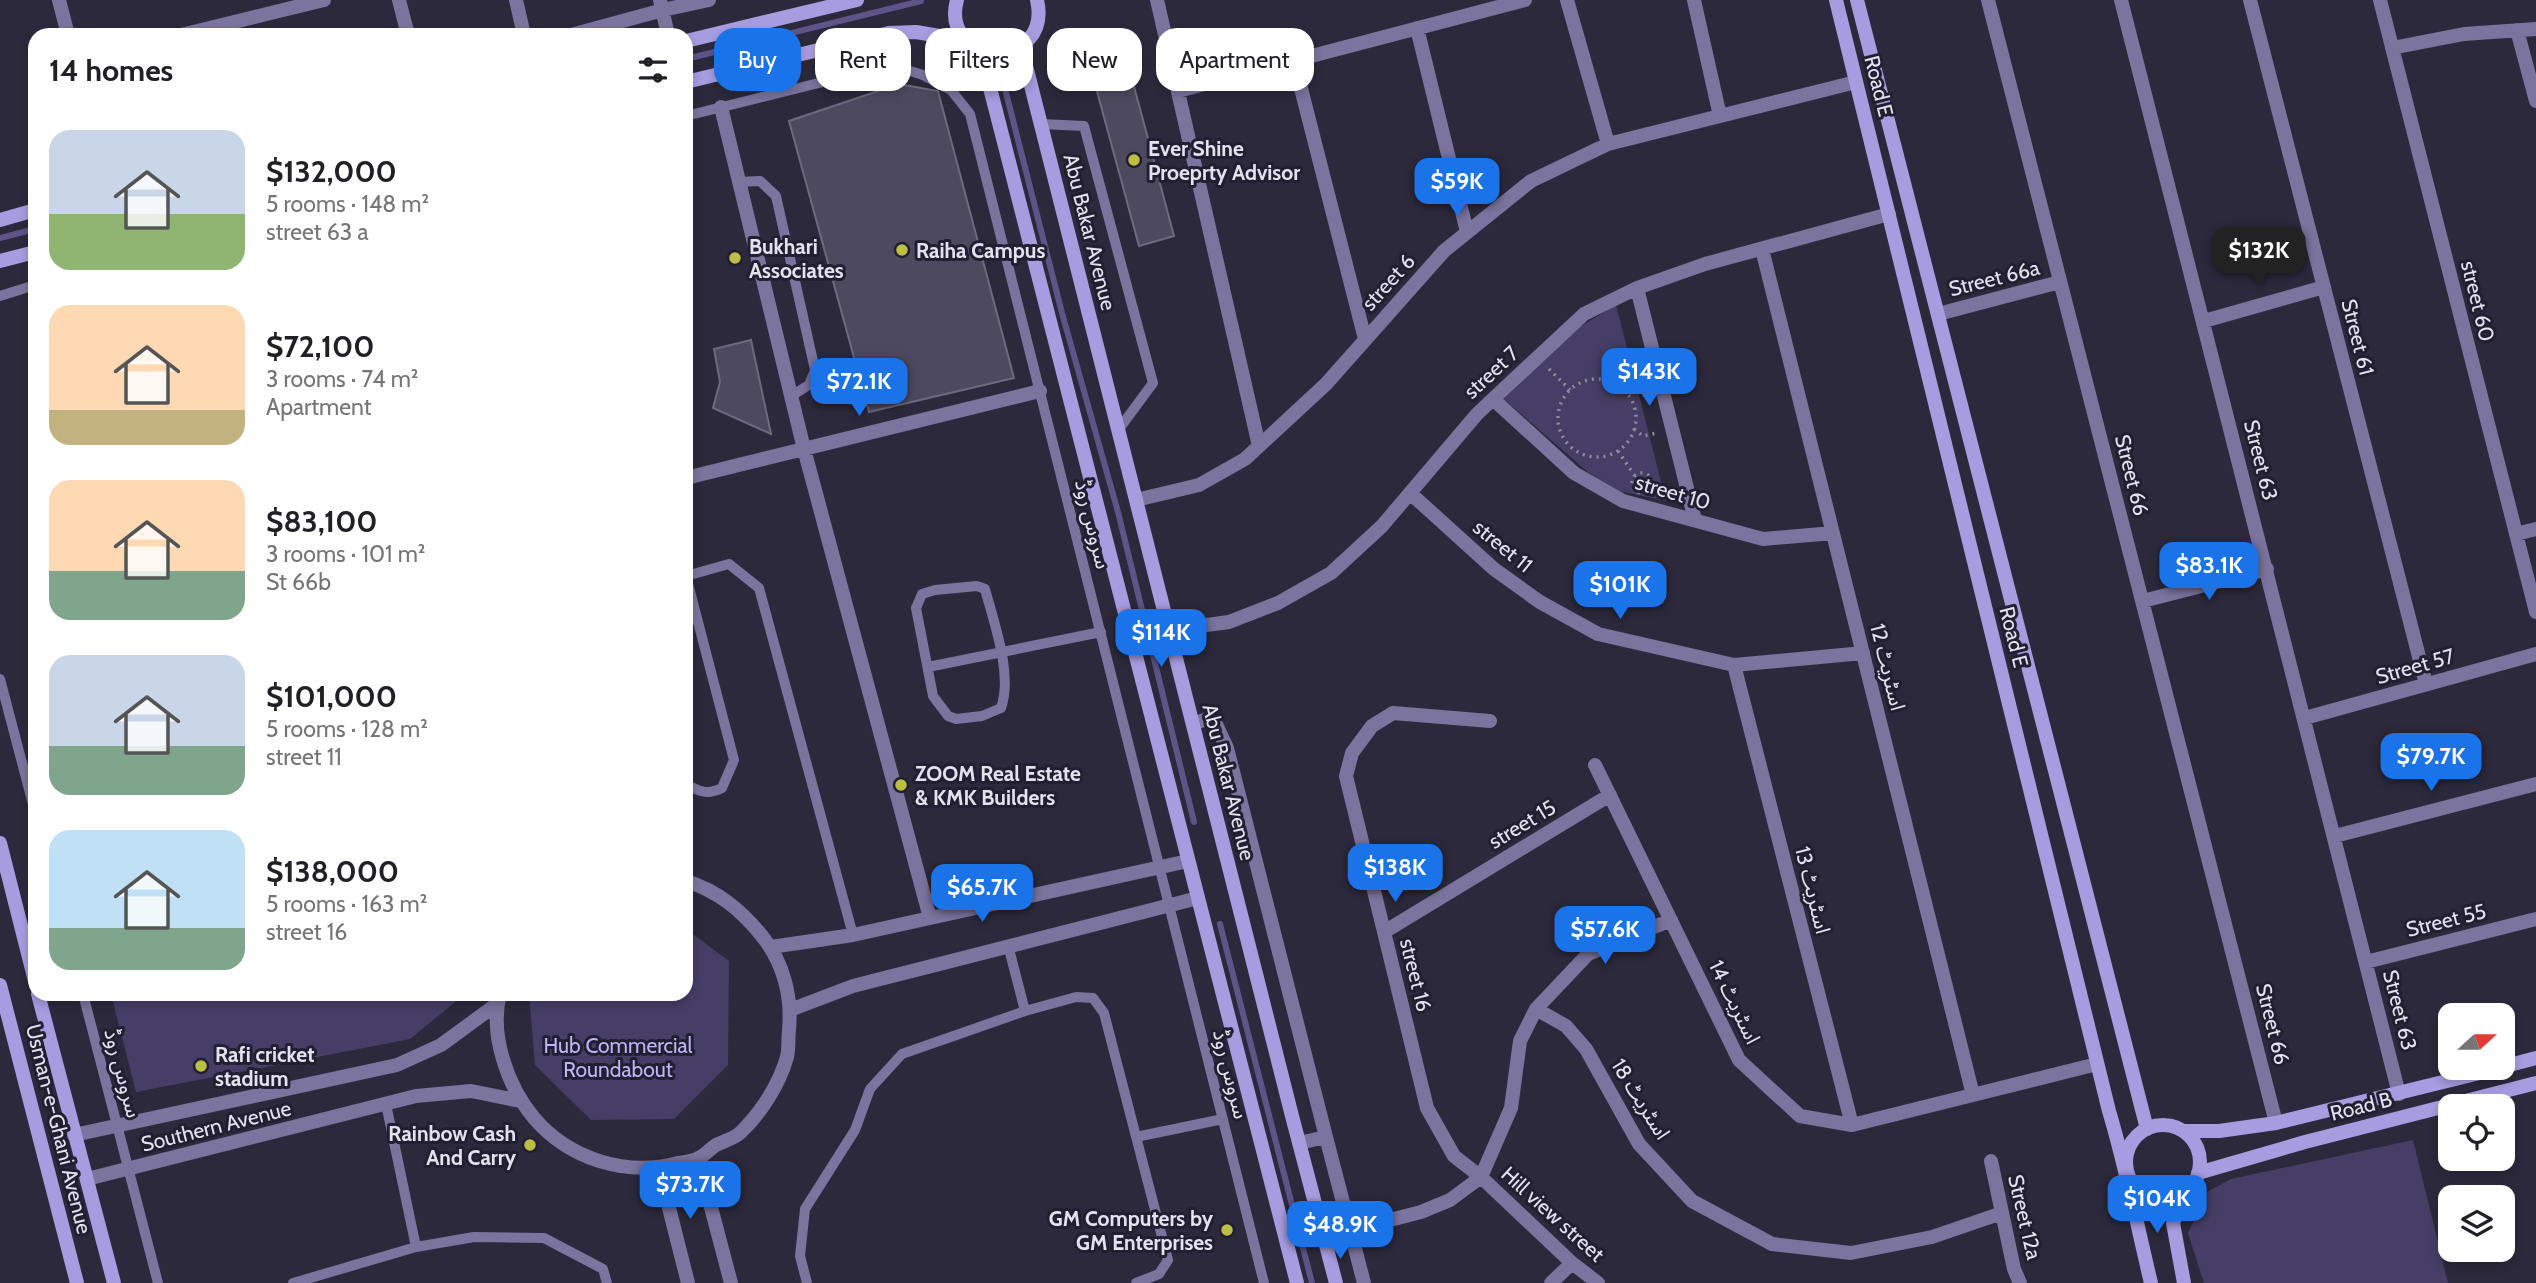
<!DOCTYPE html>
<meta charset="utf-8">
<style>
:root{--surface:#fff;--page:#f6f6f6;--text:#202124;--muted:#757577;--accent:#1a73e8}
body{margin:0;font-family:Cabin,"Noto Sans Arabic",sans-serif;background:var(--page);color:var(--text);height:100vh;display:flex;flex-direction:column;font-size:26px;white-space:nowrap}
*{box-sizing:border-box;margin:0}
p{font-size:23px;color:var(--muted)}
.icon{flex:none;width:38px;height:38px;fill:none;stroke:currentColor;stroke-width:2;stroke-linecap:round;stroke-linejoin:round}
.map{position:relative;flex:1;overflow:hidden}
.sheet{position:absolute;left:28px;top:28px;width:665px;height:973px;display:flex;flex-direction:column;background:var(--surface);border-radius:21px;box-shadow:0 4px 10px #0003}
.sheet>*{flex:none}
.banner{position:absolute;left:714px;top:28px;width:665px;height:63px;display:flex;gap:14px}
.needle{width:46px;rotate:69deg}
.controls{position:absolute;left:2438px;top:1003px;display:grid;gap:14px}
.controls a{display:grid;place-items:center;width:77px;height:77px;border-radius:14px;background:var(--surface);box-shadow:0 4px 10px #0003;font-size:35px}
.price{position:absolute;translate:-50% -60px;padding:0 16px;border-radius:14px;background:var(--accent);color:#fff;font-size:23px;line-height:46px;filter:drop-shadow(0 2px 4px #0008)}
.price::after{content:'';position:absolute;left:50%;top:42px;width:21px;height:16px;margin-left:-10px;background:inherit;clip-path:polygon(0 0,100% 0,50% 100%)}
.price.active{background:#222;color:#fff}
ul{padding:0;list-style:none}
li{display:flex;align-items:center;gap:21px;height:175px;padding:0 21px}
li span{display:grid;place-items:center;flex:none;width:196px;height:140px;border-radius:21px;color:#555}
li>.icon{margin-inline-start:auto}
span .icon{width:84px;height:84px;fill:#fffc;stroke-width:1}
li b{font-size:30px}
h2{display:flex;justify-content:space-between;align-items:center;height:84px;padding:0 21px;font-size:30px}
.chip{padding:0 24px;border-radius:21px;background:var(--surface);box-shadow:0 4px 10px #0003;font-size:24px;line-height:63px}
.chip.active{background:var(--accent);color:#fff}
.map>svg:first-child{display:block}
</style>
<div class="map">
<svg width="2536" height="1283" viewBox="0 0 2536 1283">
<rect width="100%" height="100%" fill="#2c293c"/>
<path fill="#463e66" d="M 1616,305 L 1666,501 L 1619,491 L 1589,473 L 1504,399 L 1545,357 L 1575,330 Z
M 686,929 L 729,961 L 728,1065 L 674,1119 L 591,1120 L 535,1065 L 529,994 L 686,994 Z
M 111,994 L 465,994 L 410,1039 L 136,1092 Z
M 2413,1140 L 2448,1283 L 2204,1283 L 2188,1233 L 2207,1192 L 2231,1179 Z"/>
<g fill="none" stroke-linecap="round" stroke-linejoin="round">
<path stroke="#5e5488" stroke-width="6" d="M 686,59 L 921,1
M 1001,73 L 1062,313 L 1118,512 L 1194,822
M 0,238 L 35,229
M 1220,924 L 1312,1283"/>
</g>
<path fill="#4d4a5f" stroke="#6d6a80" stroke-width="2" d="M 1131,75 L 1174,236 L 1139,246 L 1095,84 Z
M 899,84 L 938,91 L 1014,378 L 869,412 L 789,121 Z
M 751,340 L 755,359 L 771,434 L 713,408 L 720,382 L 714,349 Z"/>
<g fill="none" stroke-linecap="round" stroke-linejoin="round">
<path stroke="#8e8c9c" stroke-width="3.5" stroke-dasharray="2 5" stroke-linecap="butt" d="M 1549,369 L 1570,390
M1558 418a39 39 0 1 1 78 0a39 39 0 1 1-78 0Z
M 1634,429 L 1643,436 L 1657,433
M 1618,451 L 1635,476
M1632 483a10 10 0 1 1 20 0a10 10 0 1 1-20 0Z"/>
<path stroke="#7a749e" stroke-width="10" d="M 686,116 L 891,65 L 923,75 L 951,90 L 970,114 L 1264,1283
M 1041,124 L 1084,126 L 1153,383 L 1119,429
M 739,182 L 760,181 L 776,196 L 815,370 L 809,385 L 791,396
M 0,296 L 35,285
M 686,365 L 686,368
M 686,576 L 729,564 L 759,588 L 853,935
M 686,576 L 734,760 L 722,788 C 708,795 699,792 686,784
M 977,586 L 985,589 C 994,623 1013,675 1001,708 L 982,716 L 956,719 L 948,716 L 933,696 L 916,608 L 922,594 L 935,590 Z
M 928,667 L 1101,632
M 0,679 L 35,812
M 1008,945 L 1025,1011
M 83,994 L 158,1283
M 386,1104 L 416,1247
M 1136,1137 L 1223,1119
M 293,1283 L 416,1247 L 474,1237 L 544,1238 L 603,1269 L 607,1283
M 807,1283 L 800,1256 L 805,1209 L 855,1130 L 870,1089 L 902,1054 L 1025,1011 L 1076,997 L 1093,998 L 1104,1013 L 1168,1260 L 1159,1274 L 1136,1283"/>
<path stroke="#7a749e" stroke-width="14" d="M 59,0 L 68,35
M 399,0 L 408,35
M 516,0 L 524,35
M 660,0 L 668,35
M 1157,0 L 1259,446
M 1567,0 L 1608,144
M 1694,0 L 1720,116
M 1988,0 L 2276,1123
M 2121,0 L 2399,1094
M 2250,0 L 2426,684
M 2380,0 L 2536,612
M 1417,28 L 1467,232
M 2517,30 L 2536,101
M 181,35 L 324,0
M 571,35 L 663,10 L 709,0
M 2392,48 L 2464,34 L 2536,29
M 1294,61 L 1365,339
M 1178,91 L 1525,0
M 721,107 L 804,449 L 930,918
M 1762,249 L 1973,1095
M 1637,288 L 1695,520
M 1938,314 L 2060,282
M 2204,321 L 2324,287
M 1493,399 L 1574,473 L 1623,501 L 1763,539 L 1833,533
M 686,478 L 1040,391
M 1410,493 L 1494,569 L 1540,602 L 1598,634 L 1734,665 L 1863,653
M 1136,500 L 1199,485 L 1245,459 L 1326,384 L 1444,251 L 1531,181 L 1608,144 L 1856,82
M 2516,534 L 2536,529
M 2143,601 L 2267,569
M 1169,630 L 1229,622 L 1278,603 L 1331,573 L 1382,526 L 1477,414 L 1584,314 L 1637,288 L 1705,264 L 1889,214
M 1734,665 L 1852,1125
M 2305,718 L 2536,654
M 1490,721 L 1393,713 L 1372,726 L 1352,753 L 1346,776 L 1427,1108 L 1454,1156 L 1481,1177 L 1572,1263 L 1598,1283
M 1193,723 L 1213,718 L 1227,748 L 1326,1137 L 1299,1143
M 1595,765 L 1739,1060 L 1800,1116 L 1852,1125 L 2097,1064
M 2335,836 L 2536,784
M 1384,932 L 1610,795
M 771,947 L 853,935 L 1188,861
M 2366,962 L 2536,919
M 500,994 C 489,1035 508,1087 534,1118 C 569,1159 626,1177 678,1163 C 685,1162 693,1161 699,1158 C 705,1155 710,1149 716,1145 C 724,1141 733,1139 740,1133 C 761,1113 779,1085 787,1057 C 789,1049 788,1039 789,1030 C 792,997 784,963 762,936 C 741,910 718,891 686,881
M 1536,1009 L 1588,954 L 1671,920
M 790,1010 L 853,986 L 1198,898
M 74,1135 L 397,1065 L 441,1045 L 497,1004
M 1326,1137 L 1364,1283
M 698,1158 L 731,1283
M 1991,1161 L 2014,1269 L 2020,1283
M 659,1168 L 688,1283
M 87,1179 L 416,1096 L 471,1091 L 520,1101
M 1324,1237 L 1421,1212 L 1450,1200 L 1481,1177 L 1511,1108 L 1520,1041 L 1536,1009 L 1566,1026 L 1586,1049 L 1639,1144 L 1692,1201 L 1772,1244 L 1851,1253 L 1932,1237 L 2002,1213
M 1551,1283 L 1572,1263"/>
<path stroke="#a79ce0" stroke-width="14" d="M 957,0 C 939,66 1053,71 1037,0
M 1836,0 L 2109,1111 C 2126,1167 2137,1225 2151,1283
M 1857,0 L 2147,1129
M 686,41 L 857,0
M 1021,46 L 1292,1116 L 1336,1283
M 980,49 L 1297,1283
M 686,82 L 889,33 L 916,32 L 969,41
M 0,220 L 35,210
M 0,261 L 35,252
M 0,843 L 35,981
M 0,985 L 77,1283
M 38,994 L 114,1283
M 2502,1067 L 2536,1058
M2126 1162a37 37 0 1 1 74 0a37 37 0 1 1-74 0Z
M 2183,1131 L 2219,1131 L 2276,1123 L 2500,1068
M 2198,1173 L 2305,1142 L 2536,1083
M 2184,1283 L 2173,1223 L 2185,1192"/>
</g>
<g fill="#bbc045" stroke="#221f32" stroke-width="2.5">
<circle cx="1134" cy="160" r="7"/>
<circle cx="902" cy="250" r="7"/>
<circle cx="735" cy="258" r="7"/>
<circle cx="901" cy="785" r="7"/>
<circle cx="201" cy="1066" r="7"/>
<circle cx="530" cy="1145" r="7"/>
<circle cx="1227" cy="1230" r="7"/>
</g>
<g text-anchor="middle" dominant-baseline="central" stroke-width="6" stroke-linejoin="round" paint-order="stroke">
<g font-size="21" fill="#e3e2ef" stroke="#221f32">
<text transform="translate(1879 86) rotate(76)">Road E</text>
<text transform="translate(1090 232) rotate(76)">Abu Bakar Avenue</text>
<text transform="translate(1994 278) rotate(-14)">Street 66a</text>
<text transform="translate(1388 282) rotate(-48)">street 6</text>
<text transform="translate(2478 301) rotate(76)">street 60</text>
<text transform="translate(2358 337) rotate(76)">Street 61</text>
<text transform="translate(1491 372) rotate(-43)">street 7</text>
<text transform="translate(2261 460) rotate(76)">Street 63</text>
<text transform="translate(2132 475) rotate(76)">Street 66</text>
<text transform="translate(1673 492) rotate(16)">street 10</text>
<text transform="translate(1093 524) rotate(76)">سروس روڈ</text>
<text transform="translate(1503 546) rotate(39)">street 11</text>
<text transform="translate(2014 637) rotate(76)">Road E</text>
<text transform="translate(2415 666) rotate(-16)">Street 57</text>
<text transform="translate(1888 667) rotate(76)">اسٹریٹ 12</text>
<text transform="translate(1229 782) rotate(76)">Abu Bakar Avenue</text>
<text transform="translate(1522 824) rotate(-31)">street 15</text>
<text transform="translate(1813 890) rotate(76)">اسٹریٹ 13</text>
<text transform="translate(2446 920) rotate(-14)">Street 55</text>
<text transform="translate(1416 975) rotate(76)">street 16</text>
<text transform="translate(1735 1002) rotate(64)">اسٹریٹ 14</text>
<text transform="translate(2400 1010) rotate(76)">Street 63</text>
<text transform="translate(2273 1024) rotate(76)">Street 66</text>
<text transform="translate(123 1073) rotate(75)">سروس روڈ</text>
<text transform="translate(1231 1074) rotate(76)">سروس روڈ</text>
<text transform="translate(1641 1099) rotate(58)">اسٹریٹ 18</text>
<text transform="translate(2361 1106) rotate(-14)">Road B</text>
<text transform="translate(216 1126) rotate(-14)">Southern Avenue</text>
<text transform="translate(59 1129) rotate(76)">Usman-e-Ghani Avenue</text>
<text transform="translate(1553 1214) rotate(42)">Hill view street</text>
<text transform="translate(2025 1217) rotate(77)">Street 12a</text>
</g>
<g font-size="21" font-weight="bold" fill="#e3e2ef" stroke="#221f32" text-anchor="start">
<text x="1148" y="148">Ever Shine<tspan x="1148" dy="24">Proeprty Advisor</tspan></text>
<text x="749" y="246">Bukhari<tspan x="749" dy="24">Associates</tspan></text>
<text x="916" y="250">Raiha Campus</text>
<text x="915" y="773">ZOOM Real Estate<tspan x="915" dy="24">&amp; KMK Builders</tspan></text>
<text x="215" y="1054">Rafi cricket<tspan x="215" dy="24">stadium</tspan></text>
<text x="516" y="1133" text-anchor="end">Rainbow Cash<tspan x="516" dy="24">And Carry</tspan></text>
<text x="1213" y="1218" text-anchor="end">GM Computers by<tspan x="1213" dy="24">GM Enterprises</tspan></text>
</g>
<g font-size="21" fill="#bfb4f5" stroke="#221f32">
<text x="618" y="1045">Hub Commercial<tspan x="618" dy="24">Roundabout</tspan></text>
</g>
</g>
</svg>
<div class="controls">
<a><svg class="needle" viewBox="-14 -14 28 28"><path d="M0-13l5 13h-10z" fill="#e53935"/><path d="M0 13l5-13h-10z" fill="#757577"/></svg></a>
<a><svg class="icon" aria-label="locate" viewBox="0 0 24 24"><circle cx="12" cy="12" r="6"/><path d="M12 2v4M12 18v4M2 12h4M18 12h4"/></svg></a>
<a><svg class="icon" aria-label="layers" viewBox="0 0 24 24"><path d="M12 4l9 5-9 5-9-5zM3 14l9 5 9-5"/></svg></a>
</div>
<b class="price" style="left:1457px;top:218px">$59K</b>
<b class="price active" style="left:2259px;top:287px">$132K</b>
<b class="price" style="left:1649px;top:408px">$143K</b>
<b class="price" style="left:859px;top:418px">$72.1K</b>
<b class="price" style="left:2209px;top:602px">$83.1K</b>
<b class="price" style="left:1620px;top:621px">$101K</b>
<b class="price" style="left:1161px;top:669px">$114K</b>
<b class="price" style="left:2431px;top:793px">$79.7K</b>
<b class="price" style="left:1395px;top:904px">$138K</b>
<b class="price" style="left:982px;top:924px">$65.7K</b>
<b class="price" style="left:1605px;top:966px">$57.6K</b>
<b class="price" style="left:690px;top:1221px">$73.7K</b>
<b class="price" style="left:2157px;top:1235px">$104K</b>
<b class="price" style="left:1340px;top:1261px">$48.9K</b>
<div class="banner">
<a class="chip active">Buy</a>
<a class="chip">Rent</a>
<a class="chip">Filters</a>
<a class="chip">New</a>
<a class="chip">Apartment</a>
</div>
<section class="sheet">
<h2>14 homes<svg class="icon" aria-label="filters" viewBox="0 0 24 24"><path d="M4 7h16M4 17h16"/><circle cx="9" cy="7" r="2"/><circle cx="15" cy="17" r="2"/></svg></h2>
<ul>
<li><span style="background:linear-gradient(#c9d6e8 60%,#8fb573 0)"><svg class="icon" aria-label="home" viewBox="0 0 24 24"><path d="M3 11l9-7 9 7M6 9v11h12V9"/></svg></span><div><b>$132,000</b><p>5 rooms · 148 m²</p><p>street 63 a</p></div></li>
<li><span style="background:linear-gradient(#ffd9b3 75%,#c2b280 0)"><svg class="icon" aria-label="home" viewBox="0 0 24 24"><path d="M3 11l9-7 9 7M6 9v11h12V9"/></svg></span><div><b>$72,100</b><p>3 rooms · 74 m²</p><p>Apartment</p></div></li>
<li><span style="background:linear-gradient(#ffd9b3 65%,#7fa58c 0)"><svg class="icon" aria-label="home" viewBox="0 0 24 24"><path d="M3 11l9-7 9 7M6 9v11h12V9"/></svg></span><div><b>$83,100</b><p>3 rooms · 101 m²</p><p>St 66b</p></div></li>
<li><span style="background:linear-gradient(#c9d6e8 65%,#7fa58c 0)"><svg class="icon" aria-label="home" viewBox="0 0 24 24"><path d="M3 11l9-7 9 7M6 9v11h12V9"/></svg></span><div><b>$101,000</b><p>5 rooms · 128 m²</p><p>street 11</p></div></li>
<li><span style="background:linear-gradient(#bfe0f5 70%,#7fa58c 0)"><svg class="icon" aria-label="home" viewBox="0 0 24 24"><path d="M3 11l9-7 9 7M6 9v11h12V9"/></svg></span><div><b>$138,000</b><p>5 rooms · 163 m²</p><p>street 16</p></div></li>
</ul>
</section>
</div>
